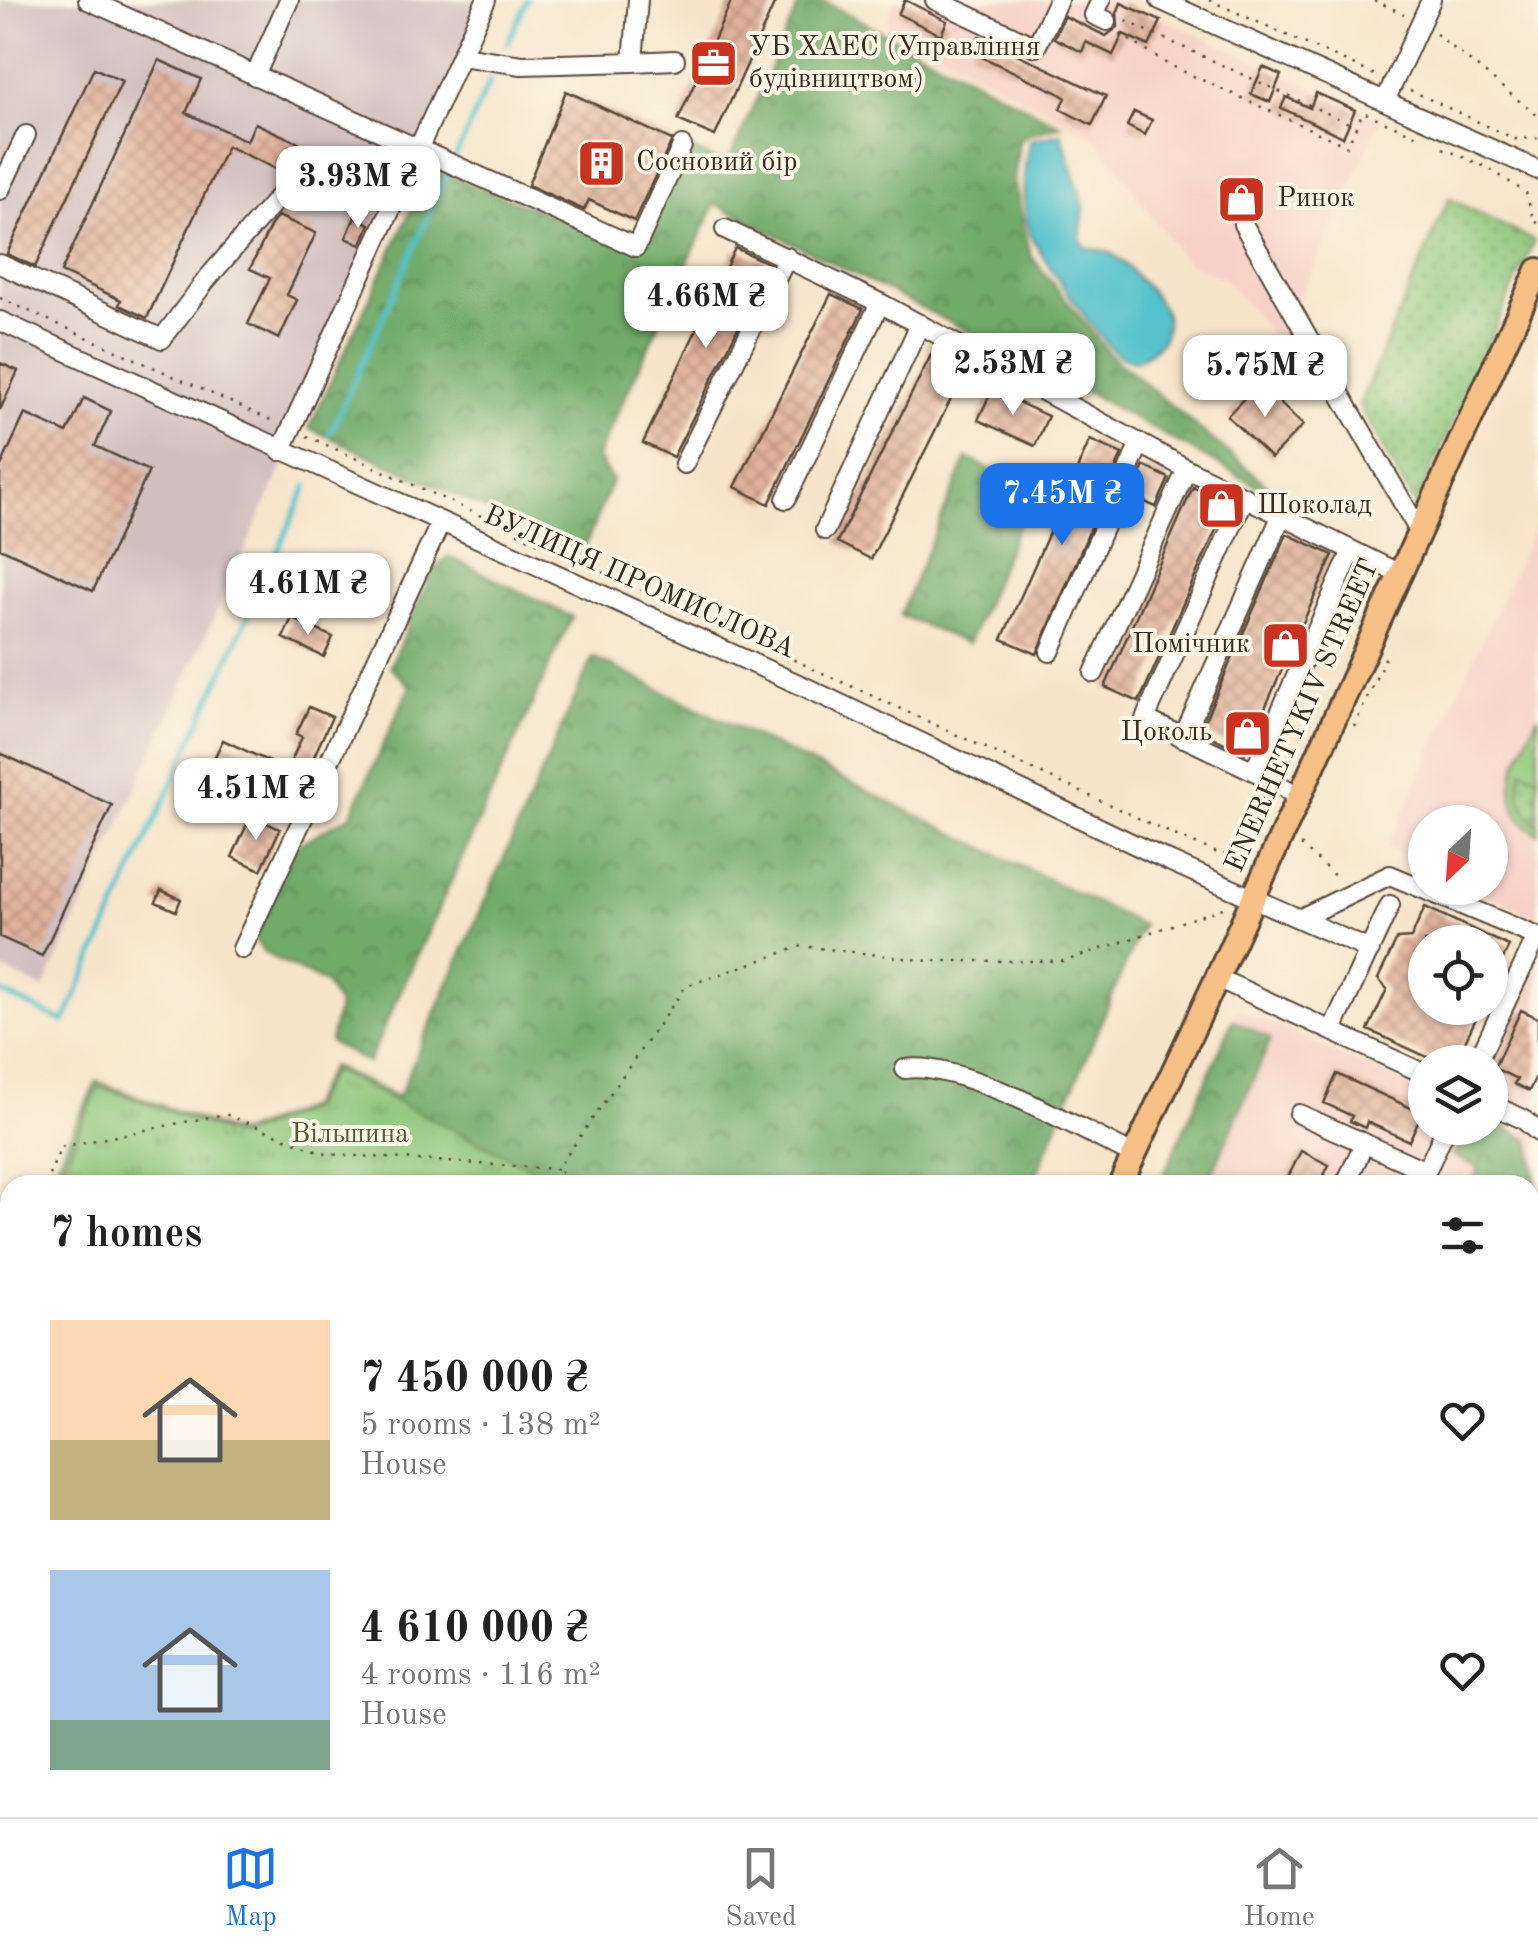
<!DOCTYPE html>
<meta charset="utf-8">
<style>
:root{--surface:#fff;--page:#f6f6f6;--text:#222;--muted:#767676;--line:#e0e0e0;--accent:#1a73e8}
body{margin:0;font-family:"Old Standard TT",serif;background:var(--page);color:var(--text);height:100vh;display:flex;flex-direction:column;font-size:38px;white-space:nowrap}
*{box-sizing:border-box;margin:0}
p{font-size:32px;color:var(--muted)}
.icon{flex:none;width:55px;height:55px;fill:none;stroke:currentColor;stroke-width:2;stroke-linecap:round;stroke-linejoin:round}
.map{position:relative;flex:1;overflow:hidden}
.panel{position:absolute;left:0px;top:1175px;width:1540px;height:642px;display:flex;flex-direction:column;background:var(--surface);border-radius:30px 30px 0 0;box-shadow:0 2px 8px #0004}
.panel>*{flex:none}
.needle{width:65px;rotate:205deg}
.buttons{position:absolute;left:1408px;top:805px;display:grid;gap:20px}
.buttons a{display:grid;place-items:center;width:100px;height:100px;border-radius:50%;background:var(--surface);box-shadow:0 2px 8px #0004;font-size:50px}
.price{position:absolute;translate:-50% -85px;padding:0 22px;border-radius:20px;background:#fff;color:#222;font-size:32px;line-height:65px;filter:drop-shadow(0 2px 5px #0008)}
.price::after{content:'';position:absolute;left:50%;top:60px;width:30px;height:22px;margin-left:-15px;background:inherit;clip-path:polygon(0 0,100% 0,50% 100%)}
.price.current{background:var(--accent);color:#fff}
ul{padding:0;list-style:none}
li{display:flex;align-items:center;gap:30px;height:250px;padding:0 50px}
li span{display:grid;place-items:center;flex:none;width:280px;height:200px;border-radius:0px;color:#555}
li>.icon{margin-inline-start:auto}
span .icon{width:120px;height:120px;fill:#fffc;stroke-width:1}
li b{font-size:42px}
h2{display:flex;justify-content:space-between;align-items:center;height:120px;padding:0 50px;font-size:42px}
.tabs{display:flex;justify-content:space-around;align-items:center;height:140px;border-top:2px solid var(--line);background:var(--surface);font-size:28px;color:var(--muted)}
.tabs a{display:grid;justify-items:center;gap:5px}
.tabs .current{color:var(--accent)}
.map>svg:first-child{display:block}
</style>
<div class="map">
<svg width="1538" height="1817" viewBox="0 0 1538 1817">
<defs>
<pattern id="grass-dots" width="8" height="8" patternUnits="userSpaceOnUse" patternTransform="scale(2.5)"><rect width="8" height="8" fill="#8cc67a"/><path d="M2 2h.1M6 6h.1" fill="none" stroke="#74a163" stroke-width="1.8" stroke-linecap="round"/></pattern>
<pattern id="forest-crowns" width="20" height="18" patternUnits="userSpaceOnUse" patternTransform="scale(2.5)"><rect width="20" height="18" fill="#71ab6a"/><path d="M2 6a3 3 0 1 1 6 0M12 15a3 3 0 1 1 6 0" fill="none" stroke="#5e8b57"/></pattern>
<pattern id="park-tufts" width="24" height="20" patternUnits="userSpaceOnUse" patternTransform="scale(2.5)"><rect width="24" height="20" fill="#8cc67a"/><path d="M3 7l-1-3M5 7V3M7 7l1-3M15 17l-1-3M17 17v-4M19 17l1-3" fill="none" stroke="#74a163"/></pattern>
<pattern id="building-cross-hatch" width="8" height="8" patternUnits="userSpaceOnUse" patternTransform="scale(2.5)"><rect width="8" height="8" fill="#e2b39c"/><path d="M0 0l8 8M0 8l8-8" fill="none" stroke="#b8927f"/></pattern>
</defs>
<rect width="100%" height="100%" fill="#fcf5e5"/>
<filter id="ink" filterUnits="userSpaceOnUse"><feTurbulence type="fractalNoise" baseFrequency=".01" numOctaves="2"/><feDisplacementMap in="SourceGraphic" scale="20" xChannelSelector="R" yChannelSelector="G"/><feConvolveMatrix kernelMatrix="1 2 1 2 8 2 1 2 1" color-interpolation-filters="sRGB"/></filter>
<filter id="wash" filterUnits="userSpaceOnUse"><feTurbulence type="fractalNoise" baseFrequency=".0048" numOctaves="4" result="noise"/><feDisplacementMap in="SourceGraphic" scale="40" xChannelSelector="R" yChannelSelector="G"/><feGaussianBlur stdDeviation="2.25" result="paint"/><feColorMatrix in="noise" values="0 0 0 0 0 0 0 0 0 0 0 0 0 0 0 0 0 1.4 0 .05"/><feComposite in="paint" operator="in"/></filter>
<g filter="url(#wash)">
<rect width="100%" height="100%" fill="#f7e5cb"/>
<path fill="#f7d1c8" d="M 895,0 L 1121,0 L 1381,119 L 1279,344 L 1226,280 L 1186,262 L 1093,136 L 886,23 Z
M 1538,519 L 1538,918 L 1473,888 L 1490,888 L 1490,822 L 1425,822 L 1425,865 L 1387,848 Z
M 1538,948 L 1538,1817 L 1136,1817 L 1116,1808 L 1530,1808 L 1530,1185 L 1157,1185 L 1237,1009 L 1425,1092 L 1425,1128 L 1490,1128 L 1490,1062 L 1484,1062 Z"/>
<path fill="#d2bfc0" d="M 0,0 L 496,0 L 44,989 L 0,968 Z"/>
<path fill="url(#grass-dots)" stroke="#64784c" stroke-width="2.5" d="M 1449,198 L 1534,241 L 1415,506 L 1359,405 Z
M 1522,770 L 1538,777 L 1538,825 C 1520,810 1516,792 1522,770 Z"/>
<path fill="url(#forest-crowns)" stroke="#566a44" stroke-width="2.5" d="M 801,0 L 821,0 L 1061,125 L 1031,133 L 1019,140 L 1014,181 L 1031,256 L 1110,355 L 1290,504 L 1059,377 L 715,204 L 597,457 L 612,481 L 582,553 L 309,428 L 429,171 L 452,177 L 626,244 L 689,148 L 727,165 Z
M 967,458 L 1033,490 L 968,644 L 900,615 Z
M 448,556 L 572,617 L 368,1063 L 330,1042 L 338,1006 L 325,983 L 266,954 L 254,939 L 297,845 L 351,815 L 410,686 L 390,666 L 433,570 Z
M 593,657 L 1142,925 L 1032,1185 L 46,1185 L 97,1081 L 238,1134 L 308,1107 L 331,1066 L 398,1097 Z
M 1233,1020 L 1271,1039 L 1207,1185 L 1159,1185 Z
M 1490,1119 L 1530,1140 C 1538,1177 1538,1251 1530,1284 L 1530,1185 L 1471,1185 L 1479,1168 L 1453,1156 L 1466,1128 L 1490,1128 Z
M 10,1259 L 10,1808 L 753,1808 L 748,1817 L 0,1817 L 0,1279 Z"/>
<path fill="url(#park-tufts)" stroke="#64784c" stroke-width="2.5" d="M 332,1070 L 565,1185 L 55,1185 L 99,1086 L 238,1137 L 310,1108 Z
M 202,1808 L 751,1808 L 746,1817 L 201,1817 Z"/>
<path fill="#8cc67a" stroke="#64784c" stroke-width="2.5" d="M 1538,715 L 1538,777 L 1522,770 C 1515,792 1520,810 1538,825 L 1538,834 C 1490,804 1520,755 1538,715 Z"/>
<path fill="#55c2cc" stroke="#487675" stroke-width="2.5" d="M 1061,133 L 1084,207 L 1080,238 L 1084,247 C 1093,250 1106,250 1114,255 C 1125,262 1133,274 1142,283 C 1174,312 1177,341 1135,361 C 1127,359 1121,357 1115,352 C 1096,334 1039,256 1030,232 C 1021,203 1023,169 1030,140 Z"/>
<g fill="none" stroke-linecap="round" stroke-linejoin="round">
<path stroke="#55c2cc" stroke-width="5" d="M 507,44 L 527,0
M 455,158 L 490,80
M 330,434 L 450,168
M 0,992 L 64,1022 L 307,486"/>
</g>
<g id="blocks">
<path fill="url(#building-cross-hatch)" d="M 732,0 L 776,0 L 715,136 L 678,120 Z
M 905,0 L 947,21 L 941,35 L 898,14 Z
M 1121,3 L 1161,21 L 1149,46 L 1123,34 L 1113,55 L 1086,42 L 1082,52 L 1054,38 L 1064,16 L 1106,36 L 1118,27 L 1117,13 Z
M 979,36 L 1106,96 L 1092,125 L 1060,109 L 1066,98 L 1057,92 L 971,52 Z
M 159,60 L 201,79 L 186,113 L 247,141 L 255,123 L 365,173 L 351,204 L 227,146 L 147,318 L 119,305 L 121,300 L 61,272 Z
M 1263,67 L 1281,75 L 1270,102 L 1251,94 Z
M 94,68 L 122,81 L 35,267 L 7,254 Z
M 566,91 L 672,140 L 634,221 L 589,200 L 584,210 L 528,185 Z
M 1316,93 L 1355,110 L 1343,137 L 1281,108 L 1286,97 L 1310,108 Z
M 1134,112 L 1152,120 L 1145,135 L 1127,126 Z
M 278,216 L 316,233 L 287,295 L 297,300 L 279,339 L 248,324 L 270,278 L 250,269 L 271,225 Z
M 355,217 L 370,224 L 361,245 L 346,238 Z
M 735,248 L 770,264 L 673,457 L 643,443 Z
M 831,294 L 863,309 L 769,504 L 735,487 Z
M 935,347 L 968,365 L 871,559 L 837,542 Z
M 0,363 L 18,371 L 0,410 Z
M 1259,383 L 1303,425 L 1271,458 L 1227,416 Z
M 992,390 L 1048,416 L 1035,446 L 978,420 Z
M 84,398 L 111,411 L 95,446 L 149,471 L 93,591 L 0,548 L 0,468 L 25,414 L 67,433 Z
M 1090,440 L 1122,454 L 1037,654 L 1002,639 Z
M 1144,466 L 1169,478 L 1156,507 L 1131,496 Z
M 1193,487 L 1228,503 L 1139,702 L 1105,687 Z
M 1287,534 L 1333,555 L 1245,753 L 1200,731 Z
M 292,618 L 333,637 L 324,657 L 283,638 Z
M 309,707 L 332,717 L 292,804 L 210,767 L 223,740 L 287,770 L 302,737 L 296,734 Z
M 0,753 L 112,805 L 42,956 L 0,937 Z
M 251,816 L 280,829 L 261,870 L 232,857 Z
M 161,890 L 181,899 L 176,911 L 156,902 Z
M 1425,907 L 1509,946 L 1490,987 L 1490,942 L 1425,942 L 1425,1008 L 1481,1008 L 1455,1062 L 1438,1062 L 1368,1030 L 1387,989 L 1378,979 L 1397,939 L 1411,938 Z
M 1521,1010 L 1538,1018 L 1538,1072 L 1529,1091 L 1514,1084 L 1517,1079 L 1494,1068 Z
M 1337,1074 L 1422,1113 L 1409,1141 L 1367,1122 L 1365,1128 L 1350,1121 L 1352,1116 L 1324,1103 Z
M 1301,1151 L 1329,1165 L 1319,1185 L 1284,1185 Z"/>
</g>
</g>
<g filter="url(#ink)">
<use href="#blocks" fill-opacity="0" stroke="#574638" stroke-width="2.5"/>
<g fill="none" stroke-linecap="round" stroke-linejoin="round">
<defs>
<path id="minor" d="M 88,0 L 636,247 L 682,146
M 935,0 L 1036,47 L 1058,0
M 1101,0 L 1094,15 L 1107,21
M 1160,0 L 1538,170
M 461,56 L 522,65 L 633,62 L 638,0
M 633,62 L 675,60
M 255,76 L 289,0
M 1385,101 L 1431,0
M 0,190 L 26,135
M 1243,224 L 1419,531
M 725,229 L 880,303 L 1187,469
M 0,264 L 162,339 L 207,279 L 281,194
M 0,321 L 807,688 L 1171,862 L 1370,950
M 281,451 L 486,0
M 684,464 L 787,257
M 1245,497 L 1145,719 L 1254,771 L 1299,796
M 786,499 L 880,303
M 825,530 L 920,324
M 1050,652 L 1140,443
M 1094,673 L 1187,469 L 1400,574
M 1183,738 L 1281,517
M 1254,771 L 1352,551
M 1301,918 L 1390,875 L 1538,937
M 242,949 L 440,524
M 1217,978 L 1425,1074
M 1332,1030 L 1390,905
M 1477,1062 L 1537,937
M 905,1069 C 959,1060 1081,1129 1133,1155
M 1490,1104 L 1523,1119 L 1538,1132
M 1299,1114 L 1426,1171
M 1345,1185 L 1364,1144
M 1420,1185 L 1446,1128
M 1530,1542 L 1538,1546
M 1530,1599 L 1538,1602
M 1530,1761 L 1538,1765
M 1530,1800 L 1538,1783
M 1033,1808 L 1053,1817
M 1287,1817 L 1292,1808"/>
<path id="major" d="M 1120,1185 L 1217,978 L 1538,270
M 825,1817 L 829,1808"/>
</defs>
<use href="#minor" stroke="#574638" stroke-width="22"/>
<use href="#major" stroke="#574638" stroke-width="28"/>
<path stroke="#574638" stroke-width="2.5" stroke-dasharray="2.5 8" stroke-linecap="butt" d="M 1209,0 L 1375,75
M 1374,0 L 1404,14
M 1126,21 L 1355,126
M 1120,34 L 1167,64 L 1347,146 L 1363,112 L 1422,138
M 1436,34 L 1538,116
M 1410,90 L 1515,139 L 1538,138
M 1443,148 L 1490,169 L 1526,193 L 1534,221 L 1538,223
M 0,298 L 277,423
M 307,436 L 1177,836 L 1222,855 L 1252,846 L 1263,825
M 1311,681 L 1326,689
M 1354,727 L 1386,656
M 1263,797 L 1269,813
M 1301,845 L 1339,880
M 560,1171 L 585,1185
M 45,1185 L 61,1147 L 225,1114 L 326,1154 L 557,1169 L 686,986 L 802,946 L 929,961 L 1065,961 L 1229,906
M 0,1269 L 10,1260
M 0,1601 L 10,1617
M 968,1808 L 988,1817
M 1099,1808 L 1119,1817
M 84,1817 L 87,1808"/>
<use href="#minor" stroke="#fff" stroke-width="18"/>
<use href="#major" stroke="#f5bf86" stroke-width="22"/>
</g>
</g>
<defs>
<symbol id="office-square" viewBox="-11 -11 22 22"><rect x="-9" y="-9" width="18" height="18" rx="4" fill="#c8321e" stroke="#fcf5e5"/><path d="M-6-3h4V-5.5h4V-3h4V5H-6ZM-1-4.5V-3h2v-1.5ZM-6 0V1H6V0Z" fill="#fff"/></symbol>
<symbol id="building-square" viewBox="-11 -11 22 22"><rect x="-9" y="-9" width="18" height="18" rx="4" fill="#c8321e" stroke="#fcf5e5"/><path d="M-4-6H4V6H1V3H-1V6H-4ZM-2.5-4.3h1.7v1.8h-1.7ZM.8-4.3h1.7v1.8H.8ZM-2.5-1h1.7V.8h-1.7ZM.8-1h1.7V.8H.8Z" fill="#fff"/></symbol>
<symbol id="shop-square" viewBox="-11 -11 22 22"><rect x="-9" y="-9" width="18" height="18" rx="4" fill="#c8321e" stroke="#fcf5e5"/><path d="M-5-2.5h2.3a2.7 3.5 0 0 1 5.4 0H5L5.5 6h-11ZM-1.5-2.5h3a1.5 2.3 0 0 0-3 0Z" fill="#fff"/></symbol>
</defs>
<g fill-rule="evenodd">
<use href="#office-square" x="686" y="36" width="55" height="55"/>
<use href="#building-square" x="574" y="136" width="55" height="55"/>
<use href="#shop-square" x="1214" y="172" width="55" height="55"/>
<use href="#shop-square" x="1194" y="478" width="55" height="55"/>
<use href="#shop-square" x="1258" y="618" width="55" height="55"/>
<use href="#shop-square" x="1220" y="706" width="55" height="55"/>
</g>
<g text-anchor="middle" dominant-baseline="central" stroke-width="8" stroke-linejoin="round" paint-order="stroke">
<g font-size="28" fill="#3b2a1e" stroke="#fcf5e5" text-anchor="start">
<text x="749" y="48">УБ ХАЕС (Управління<tspan x="749" dy="32">будівництвом)</tspan></text>
<text x="636" y="163">Сосновий бір</text>
<text x="1277" y="199">Ринок</text>
<text x="1257" y="506">Шоколад</text>
<text x="1250" y="645" text-anchor="end">Помічник</text>
<text x="1212" y="733" text-anchor="end">Цоколь</text>
</g>
<g font-size="28" fill="#3b2a1e" stroke="#fcf5e5">
<text transform="translate(639 583) rotate(24)">ВУЛИЦЯ ПРОМИСЛОВА</text>
<text transform="translate(1303 716) rotate(-66)">ENERHETYKIV STREET</text>
</g>
<g font-size="28" fill="#53593a" stroke="#fcf5e5">
<text x="350" y="1135">Вільшина</text>
</g>
</g>
</svg>
<div class="buttons">
<a><svg class="needle" viewBox="-14 -14 28 28"><path d="M0-13l5 13h-10z" fill="#e53935"/><path d="M0 13l5-13h-10z" fill="#767676"/></svg></a>
<a><svg class="icon" aria-label="locate" viewBox="0 0 24 24"><circle cx="12" cy="12" r="6"/><path d="M12 2v4M12 18v4M2 12h4M18 12h4"/></svg></a>
<a><svg class="icon" aria-label="layers" viewBox="0 0 24 24"><path d="M12 4l9 5-9 5-9-5zM3 14l9 5 9-5"/></svg></a>
</div>
<b class="price" style="left:358px;top:231px">3.93M ₴</b>
<b class="price" style="left:706px;top:351px">4.66M ₴</b>
<b class="price" style="left:1013px;top:418px">2.53M ₴</b>
<b class="price" style="left:1265px;top:420px">5.75M ₴</b>
<b class="price current" style="left:1062px;top:548px">7.45M ₴</b>
<b class="price" style="left:308px;top:638px">4.61M ₴</b>
<b class="price" style="left:256px;top:843px">4.51M ₴</b>
<section class="panel">
<h2>7 homes<svg class="icon" aria-label="filters" viewBox="0 0 24 24"><path d="M4 7h16M4 17h16"/><circle cx="9" cy="7" r="2"/><circle cx="15" cy="17" r="2"/></svg></h2>
<ul>
<li><span style="background:linear-gradient(#ffd9b3 60%,#c2b280 0)"><svg class="icon" aria-label="home" viewBox="0 0 24 24"><path d="M3 11l9-7 9 7M6 9v11h12V9"/></svg></span><div><b>7 450 000 ₴</b><p>5 rooms · 138 m²</p><p>House</p></div><svg class="icon" aria-label="heart" viewBox="0 0 24 24"><path d="M12 20l-8-8c-3-5 5-10 8-4 3-6 11-1 8 4z"/></svg></li>
<li><span style="background:linear-gradient(#a9c7e8 75%,#7fa58c 0)"><svg class="icon" aria-label="home" viewBox="0 0 24 24"><path d="M3 11l9-7 9 7M6 9v11h12V9"/></svg></span><div><b>4 610 000 ₴</b><p>4 rooms · 116 m²</p><p>House</p></div><svg class="icon" aria-label="heart" viewBox="0 0 24 24"><path d="M12 20l-8-8c-3-5 5-10 8-4 3-6 11-1 8 4z"/></svg></li>
</ul>
</section>
</div>
<nav class="tabs">
<a class="current"><svg class="icon" aria-label="map" viewBox="0 0 24 24"><path d="M3 6l6-2 6 2 6-2v14l-6 2-6-2-6 2zM9 4v14M15 6v14"/></svg>Map</a>
<a><svg class="icon" aria-label="saved" viewBox="0 0 24 24"><path d="M7 4h10v16l-5-4-5 4z"/></svg>Saved</a>
<a><svg class="icon" aria-label="home" viewBox="0 0 24 24"><path d="M3 11l9-7 9 7M6 9v11h12V9"/></svg>Home</a>
</nav>
